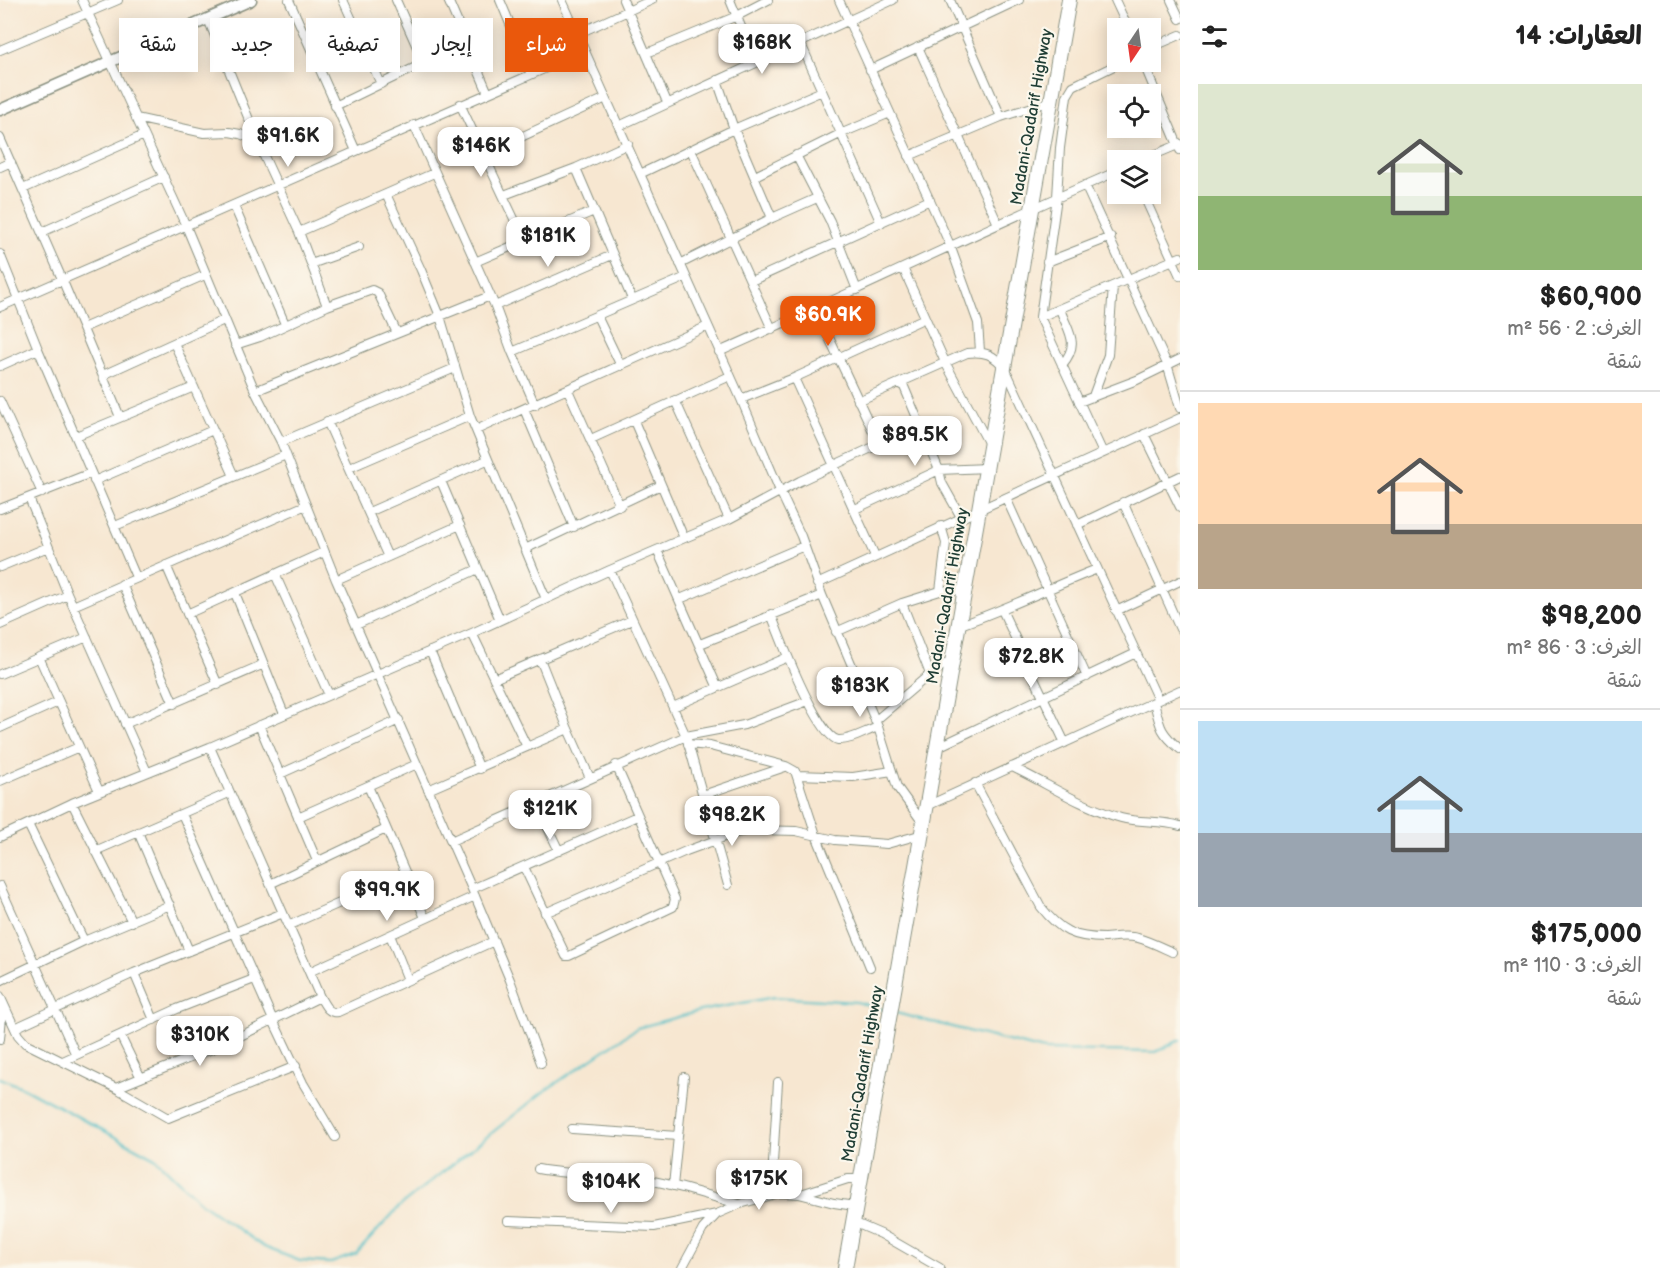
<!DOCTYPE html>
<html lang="ar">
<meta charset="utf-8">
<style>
:root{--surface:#fff;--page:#f2f2f2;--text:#222;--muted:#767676;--line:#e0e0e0;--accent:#ea580c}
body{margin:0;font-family:"Balsamiq Sans","Playpen Sans Arabic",sans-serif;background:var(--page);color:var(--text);direction:rtl;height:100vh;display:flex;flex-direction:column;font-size:22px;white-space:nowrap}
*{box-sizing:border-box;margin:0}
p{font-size:20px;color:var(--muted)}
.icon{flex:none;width:33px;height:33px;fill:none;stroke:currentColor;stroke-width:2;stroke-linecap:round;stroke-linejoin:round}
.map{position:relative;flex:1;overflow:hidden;direction:ltr}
.drawer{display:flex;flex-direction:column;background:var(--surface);width:480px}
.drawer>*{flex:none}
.guide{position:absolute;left:18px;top:18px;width:570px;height:54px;direction:rtl;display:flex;gap:12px}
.needle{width:39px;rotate:193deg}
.fabs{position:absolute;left:1107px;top:18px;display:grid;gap:12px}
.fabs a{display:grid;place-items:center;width:54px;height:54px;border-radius:0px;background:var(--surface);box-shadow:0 3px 15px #0003;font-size:30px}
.price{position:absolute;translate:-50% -51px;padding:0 14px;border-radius:12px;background:#fff;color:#222;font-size:20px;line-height:39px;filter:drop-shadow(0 2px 3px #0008)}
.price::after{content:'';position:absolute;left:50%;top:36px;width:18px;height:14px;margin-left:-9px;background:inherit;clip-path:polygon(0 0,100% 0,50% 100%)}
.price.current{background:var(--accent);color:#fff}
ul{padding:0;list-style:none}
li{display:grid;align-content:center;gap:12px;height:318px;padding:0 18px}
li+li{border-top:2px solid var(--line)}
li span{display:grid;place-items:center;height:186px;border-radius:0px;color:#555}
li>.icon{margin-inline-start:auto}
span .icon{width:108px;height:108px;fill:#fffc;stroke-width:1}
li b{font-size:26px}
h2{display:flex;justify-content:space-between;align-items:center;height:72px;padding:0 18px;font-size:26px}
.chip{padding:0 21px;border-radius:0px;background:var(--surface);box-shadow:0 3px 15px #0003;font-size:21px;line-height:54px}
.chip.current{background:var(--accent);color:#fff}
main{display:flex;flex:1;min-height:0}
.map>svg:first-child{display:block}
</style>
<main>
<section class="drawer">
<h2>العقارات: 14<svg class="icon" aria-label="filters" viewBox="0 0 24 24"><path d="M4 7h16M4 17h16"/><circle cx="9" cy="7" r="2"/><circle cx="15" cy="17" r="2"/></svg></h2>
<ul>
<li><span style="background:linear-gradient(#dfe7d0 60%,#8fb573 0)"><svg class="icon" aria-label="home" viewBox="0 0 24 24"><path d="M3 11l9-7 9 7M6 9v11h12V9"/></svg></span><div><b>$60,900</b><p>الغرف: 2 · 56 m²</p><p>شقة</p></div></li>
<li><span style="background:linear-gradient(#ffd9b3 65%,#b9a48a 0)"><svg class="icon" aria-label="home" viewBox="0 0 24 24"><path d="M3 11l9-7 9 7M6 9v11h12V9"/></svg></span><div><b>$98,200</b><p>الغرف: 3 · 86 m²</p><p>شقة</p></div></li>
<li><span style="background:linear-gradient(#bfe0f5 60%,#9aa5b1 0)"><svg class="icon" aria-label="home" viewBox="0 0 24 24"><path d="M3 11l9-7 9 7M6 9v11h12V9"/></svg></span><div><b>$175,000</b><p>الغرف: 3 · 110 m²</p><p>شقة</p></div></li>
</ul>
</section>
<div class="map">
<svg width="1180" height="1268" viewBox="0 0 1180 1268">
<rect width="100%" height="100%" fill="#fbf7ec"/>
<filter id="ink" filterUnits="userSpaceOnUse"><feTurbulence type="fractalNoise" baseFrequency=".0167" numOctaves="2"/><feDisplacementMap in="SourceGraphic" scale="12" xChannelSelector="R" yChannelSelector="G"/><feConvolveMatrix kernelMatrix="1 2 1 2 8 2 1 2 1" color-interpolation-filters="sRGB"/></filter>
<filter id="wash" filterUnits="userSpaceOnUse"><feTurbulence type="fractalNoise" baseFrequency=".008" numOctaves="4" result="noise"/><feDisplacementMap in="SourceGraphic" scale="24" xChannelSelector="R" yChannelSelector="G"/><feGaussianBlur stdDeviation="1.35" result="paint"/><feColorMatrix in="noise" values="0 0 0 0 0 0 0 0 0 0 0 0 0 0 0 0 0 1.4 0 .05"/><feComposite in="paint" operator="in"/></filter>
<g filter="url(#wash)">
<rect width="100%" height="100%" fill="#f7e7d1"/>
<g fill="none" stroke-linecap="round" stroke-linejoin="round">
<path stroke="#51bfc7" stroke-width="2" d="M 896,1013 L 1044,1050 L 1156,1052 L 1180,1040
M 0,1078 L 24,1088 L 155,1158 L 201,1203 L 264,1247 L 300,1261 L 331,1263 L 356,1254 L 399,1207 L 543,1092 L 637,1028 L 700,1011 L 774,997 L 857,1002 L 885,1010"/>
</g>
</g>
<g filter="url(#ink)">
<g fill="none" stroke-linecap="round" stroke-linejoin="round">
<defs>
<path id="street" d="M 82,0 L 186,226 L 255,391 L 281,442 L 336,580 L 472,889 L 510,980 L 541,1063
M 289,0 L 356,151
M 343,0 L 381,84
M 396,0 L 424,63
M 448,0 L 488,93
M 500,0 L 531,74
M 562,0 L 741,399 L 780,491 L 801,536 L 822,595 L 700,644
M 623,0 L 667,102
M 730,0 L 756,63
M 839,0 L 950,245 L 978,323 L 980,351
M 950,0 L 1001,117
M 1115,0 L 1128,28
M 1171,0 L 1180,19
M 208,19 L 259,144
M 577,34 L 652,0
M 801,44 L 881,223
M 918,47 L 998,224
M 1150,48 L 1180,35
M 0,50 L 118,0
M 647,53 L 737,16 L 768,0
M 1143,62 L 1180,150
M 870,70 L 1019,0
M 717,80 L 734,129 L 772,218
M 460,104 L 524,240
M 335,106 L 424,63 L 468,45
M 136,118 L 204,133 L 229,132 L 240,134 L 257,141 L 299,232 L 327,306
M 414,125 L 495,306 L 512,352 L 535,405
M 619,126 L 893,0
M 0,138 L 62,279 L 120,417
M 691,150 L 772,329
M 484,154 L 606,98
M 796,155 L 830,221 L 857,290
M 909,156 L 1001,117 L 1051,101
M 1142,160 L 1180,144
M 0,167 L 11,162
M 576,168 L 632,299
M 640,174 L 734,129 L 822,91
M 755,176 L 840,134 L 890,113
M 1085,185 L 1167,364 L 1180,408
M 23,189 L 144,135
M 386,194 L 421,270 L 440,316 L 470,416 L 546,599
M 1143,194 L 1180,276
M 504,195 L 576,168 L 628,144
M 234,206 L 285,324
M 42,232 L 164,177
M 299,232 L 434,173
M 0,254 L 38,349 L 136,577
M 475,262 L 594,211
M 1047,262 L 1111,237
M 311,264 L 359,247
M 680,264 L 772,218 L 817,198
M 903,268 L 945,362 L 990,446
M 751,281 L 930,200
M 495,306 L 612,255
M 0,307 L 585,51
M 1060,309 C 1068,332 1081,343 1062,365
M 816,310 L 879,444
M 597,316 L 621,366
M 1040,317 L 1180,257
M 83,328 L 205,275
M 174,343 L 234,476
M 235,345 L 260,337 L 327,306 L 372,290 L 378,293 L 397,333
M 512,352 L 686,277
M 719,352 C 852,293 983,229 1118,171
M 0,366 L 38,349
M 103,375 L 224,320
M 794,378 L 875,556
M 902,382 L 939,470 L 942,483 L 961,517
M 568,390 L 620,506
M 255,391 L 490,296
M 1093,396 L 1108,355 L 1113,286
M 741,399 L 794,378 L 925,318
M 675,400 L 729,519
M 0,401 L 42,493
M 858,401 L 967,353 C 985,351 993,354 1005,368 L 1158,700
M 1079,402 L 1137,380 L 1180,359
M 524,409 L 574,527
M 327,421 L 388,557
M 634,421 L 684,538
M 476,430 L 708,326
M 1144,434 L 1180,507
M 76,436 L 194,387
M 591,439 L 730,376
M 281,442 L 455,368
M 1103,453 L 1040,317 L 1057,197 L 1060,148 L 1067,96 L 1073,86 L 1122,62
M 349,468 L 470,416
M 94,481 L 213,430
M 441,481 L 500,620
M 29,498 L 68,595 L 147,772
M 1006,498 L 1087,677
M 1123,502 L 1180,629
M 0,509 L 91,473
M 853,510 L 939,470 L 988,468
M 369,512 L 487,460
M 1077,525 L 1180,476
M 115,526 L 286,455
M 525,549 L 661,485
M 657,550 L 717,686
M 166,565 L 218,685
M 0,567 L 48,547
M 610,570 L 686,736 L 728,885
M 275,574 L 329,695
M 336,580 L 460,525
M 122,584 L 174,704
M 817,584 L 1180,418
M 940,591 L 946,543 L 941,526
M 235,593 L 284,714
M 822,595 L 878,727 L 897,787 L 923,823
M 680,599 L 804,546
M 902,603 L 930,674
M 73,606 L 306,505
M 1002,610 L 1065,743
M 1116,611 L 1180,581
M 187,614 L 324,552
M 771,614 C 779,635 818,737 838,740 C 850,741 866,731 878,727
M 0,625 L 68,595
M 356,625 L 478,569
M 960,625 C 1007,609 1051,587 1097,569
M 836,632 L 902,603 L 940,591 L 966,590
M 472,633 L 527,747
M 430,651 L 480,769
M 39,657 L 99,791
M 540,659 L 568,729 L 590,778
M 0,674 L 87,637
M 494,679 L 632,620
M 1154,702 C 1160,727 1160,732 1180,749
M 673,707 L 788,657
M 875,721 L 930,674 L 953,659
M 125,724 L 264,664
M 259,725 L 317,861
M 0,728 L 58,702
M 688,744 L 710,746 L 786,766 L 795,771 L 816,835 L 870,967
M 210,747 L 320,997 C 325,1005 328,1014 338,1012 L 494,941
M 938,747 L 1136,653
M 1012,767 C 1048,784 1082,807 1121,818 C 1140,823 1161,820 1180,826
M 280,774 L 399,720
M 798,775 L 853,777 L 892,771
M 0,781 L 79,747
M 975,783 L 1041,907 C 1060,931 1074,938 1105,938 C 1116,937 1127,935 1138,938 C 1149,941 1161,947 1172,952
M 368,786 L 425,918
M 428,790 L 568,729
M 703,795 L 785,767
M 72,803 L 132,922
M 536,803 L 559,851
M 927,806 L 1180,690
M 182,814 L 273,1020 L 303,1083 L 335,1137
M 298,817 L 417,764
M 28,824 L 84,941
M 138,832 L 189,951
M 0,837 L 72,803 L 210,747 L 472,633 L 610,570 L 729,519 L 800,481 L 921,425
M 451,841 L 686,736 L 744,725 L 808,701
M 95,851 L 229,793
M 524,867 L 566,956 L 569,956 L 673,907 L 675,899 L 616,765
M 270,884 L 386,829
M 0,886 L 76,1055
M 472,889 L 637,816
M 545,913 L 686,851 L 735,833 L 751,830 L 796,831 L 835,840 L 887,844 L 923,834
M 288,926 L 405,874
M 390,935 L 408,980
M 309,972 L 475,896
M 134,973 L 154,1020
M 0,981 L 84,941 L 170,905
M 0,996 L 18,1035 L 25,1043 L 116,1088 L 168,1118 L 296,1066
M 15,1028 L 134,973 L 283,913
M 120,1035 L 141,1078
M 0,1039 L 3,1005
M 63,1061 L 177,1009 L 254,979
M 116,1088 L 224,1044 L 320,997
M 572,1129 L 678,1136
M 538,1169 C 570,1175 598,1174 630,1177 C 667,1182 703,1194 739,1204
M 673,1186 L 684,1077
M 801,1194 L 848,1179 L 860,1179
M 771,1195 L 778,1082
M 508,1221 L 654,1227 L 717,1214 L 740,1204 L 779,1193 L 799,1194 L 834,1203 L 855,1206
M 853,1222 L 881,1234 L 940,1268
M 682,1268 L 703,1229 L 717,1214"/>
<path id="secondary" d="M 0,110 L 251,0"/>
<path id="highway" d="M 845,1268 L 1069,0"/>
</defs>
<use href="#street" stroke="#8b9282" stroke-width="10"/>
<use href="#secondary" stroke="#8b9282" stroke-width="13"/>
<use href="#highway" stroke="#8b9282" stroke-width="16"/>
<use href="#street" stroke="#fff" stroke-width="8"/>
<use href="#secondary" stroke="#fff" stroke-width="10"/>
<use href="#highway" stroke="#fff" stroke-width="14"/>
</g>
</g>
<g text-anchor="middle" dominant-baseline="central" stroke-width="4.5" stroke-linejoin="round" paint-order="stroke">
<g font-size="16" fill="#1f3d34" stroke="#fbf7ec">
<text transform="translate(1032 117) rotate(-80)">Madani-Qadarif Highway</text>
<text transform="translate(948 596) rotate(-80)">Madani-Qadarif Highway</text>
<text transform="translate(863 1074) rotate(-80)">Madani-Qadarif Highway</text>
</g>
</g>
</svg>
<div class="fabs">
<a><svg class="needle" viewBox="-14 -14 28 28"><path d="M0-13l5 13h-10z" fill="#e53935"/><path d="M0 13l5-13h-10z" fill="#767676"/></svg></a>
<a><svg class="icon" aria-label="locate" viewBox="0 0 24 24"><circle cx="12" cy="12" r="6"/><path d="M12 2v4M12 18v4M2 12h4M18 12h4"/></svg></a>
<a><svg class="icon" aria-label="layers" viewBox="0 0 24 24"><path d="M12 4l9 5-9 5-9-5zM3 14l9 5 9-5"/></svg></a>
</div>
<b class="price" style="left:762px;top:75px">$168K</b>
<b class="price" style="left:288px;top:168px">$91.6K</b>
<b class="price" style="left:481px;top:178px">$146K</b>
<b class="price" style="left:548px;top:268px">$181K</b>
<b class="price current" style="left:828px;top:347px">$60.9K</b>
<b class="price" style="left:915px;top:467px">$89.5K</b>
<b class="price" style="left:1031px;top:689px">$72.8K</b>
<b class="price" style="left:860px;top:718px">$183K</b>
<b class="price" style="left:550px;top:841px">$121K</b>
<b class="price" style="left:732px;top:847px">$98.2K</b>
<b class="price" style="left:387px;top:922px">$99.9K</b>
<b class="price" style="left:200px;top:1067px">$310K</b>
<b class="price" style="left:759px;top:1211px">$175K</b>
<b class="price" style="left:611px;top:1214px">$104K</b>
<div class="guide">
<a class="chip current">شراء</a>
<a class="chip">إيجار</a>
<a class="chip">تصفية</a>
<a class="chip">جديد</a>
<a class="chip">شقة</a>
</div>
</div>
</main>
